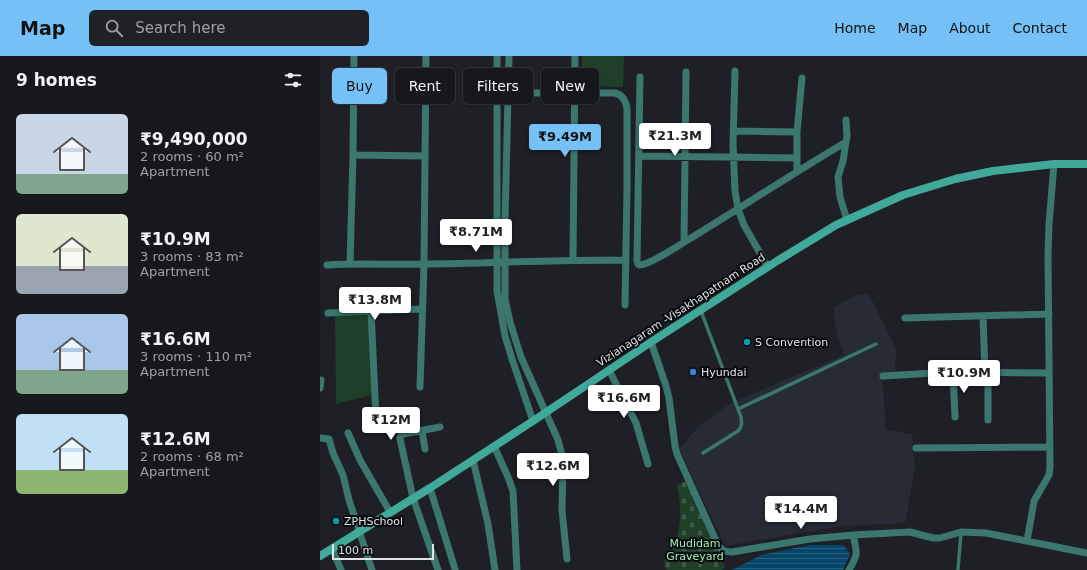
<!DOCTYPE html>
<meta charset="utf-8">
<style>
:root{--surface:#16181c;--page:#1f2125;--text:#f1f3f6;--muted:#9ea0a3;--line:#35373b;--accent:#75c0f6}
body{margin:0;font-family:"DejaVu Sans",sans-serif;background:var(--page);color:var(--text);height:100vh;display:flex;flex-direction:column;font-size:15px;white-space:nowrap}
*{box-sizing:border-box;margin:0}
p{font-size:13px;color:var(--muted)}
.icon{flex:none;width:22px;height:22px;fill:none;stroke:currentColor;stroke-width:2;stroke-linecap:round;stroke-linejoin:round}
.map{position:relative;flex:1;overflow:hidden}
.sheet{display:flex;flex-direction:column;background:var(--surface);width:320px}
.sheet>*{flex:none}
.guide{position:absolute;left:12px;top:12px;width:380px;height:36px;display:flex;gap:8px}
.scale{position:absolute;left:12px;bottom:10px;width:102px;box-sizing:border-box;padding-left:4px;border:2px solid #e0e2e5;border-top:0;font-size:11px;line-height:14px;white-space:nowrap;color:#e0e2e5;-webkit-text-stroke:3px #090a0d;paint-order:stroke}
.price{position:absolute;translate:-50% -34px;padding:0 9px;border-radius:4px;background:#fff;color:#222;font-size:13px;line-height:26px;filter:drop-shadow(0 1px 2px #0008)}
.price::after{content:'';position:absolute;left:50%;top:24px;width:12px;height:9px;margin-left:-6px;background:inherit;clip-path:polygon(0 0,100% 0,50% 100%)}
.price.current{background:var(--accent);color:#111}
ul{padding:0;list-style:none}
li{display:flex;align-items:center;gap:12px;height:100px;padding:0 16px}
li span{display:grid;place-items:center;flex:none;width:112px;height:80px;border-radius:6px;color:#555}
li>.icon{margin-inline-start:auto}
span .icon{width:48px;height:48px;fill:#fffc;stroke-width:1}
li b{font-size:17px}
h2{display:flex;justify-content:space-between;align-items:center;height:48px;padding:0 16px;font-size:17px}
.chip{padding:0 14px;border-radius:6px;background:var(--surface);box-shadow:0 1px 3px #0004,0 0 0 1px var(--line);font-size:14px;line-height:36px}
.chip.current{background:var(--accent);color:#111}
header{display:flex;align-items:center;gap:24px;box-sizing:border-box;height:56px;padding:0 20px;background:var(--accent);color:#111}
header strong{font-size:19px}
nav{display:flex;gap:22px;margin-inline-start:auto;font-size:14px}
.search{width:280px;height:36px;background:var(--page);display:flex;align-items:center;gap:10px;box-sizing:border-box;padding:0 14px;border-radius:6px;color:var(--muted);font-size:15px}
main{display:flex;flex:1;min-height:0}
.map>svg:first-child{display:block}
</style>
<header>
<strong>Map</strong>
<div class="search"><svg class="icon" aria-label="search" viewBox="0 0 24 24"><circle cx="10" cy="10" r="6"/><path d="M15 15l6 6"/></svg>Search here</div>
<nav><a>Home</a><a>Map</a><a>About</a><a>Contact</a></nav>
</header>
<main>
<section class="sheet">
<h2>9 homes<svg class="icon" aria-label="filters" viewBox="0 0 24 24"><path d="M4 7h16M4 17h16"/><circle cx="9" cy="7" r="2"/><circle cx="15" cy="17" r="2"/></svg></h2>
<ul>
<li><span style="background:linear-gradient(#c9d6e8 75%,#7fa58c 0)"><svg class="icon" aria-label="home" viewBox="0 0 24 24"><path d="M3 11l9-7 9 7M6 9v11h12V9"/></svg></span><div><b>₹9,490,000</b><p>2 rooms · 60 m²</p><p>Apartment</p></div></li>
<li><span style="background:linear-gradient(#dfe7d0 65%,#9aa5b1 0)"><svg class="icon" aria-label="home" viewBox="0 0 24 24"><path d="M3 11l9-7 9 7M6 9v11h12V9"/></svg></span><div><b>₹10.9M</b><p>3 rooms · 83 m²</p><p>Apartment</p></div></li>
<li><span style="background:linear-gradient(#a9c7e8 70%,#7fa58c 0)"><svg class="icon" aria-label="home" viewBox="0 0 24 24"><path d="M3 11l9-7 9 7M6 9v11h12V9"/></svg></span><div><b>₹16.6M</b><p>3 rooms · 110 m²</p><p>Apartment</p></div></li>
<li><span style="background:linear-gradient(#bfe0f5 70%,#8fb573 0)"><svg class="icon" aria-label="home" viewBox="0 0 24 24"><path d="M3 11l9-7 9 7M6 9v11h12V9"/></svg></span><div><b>₹12.6M</b><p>2 rooms · 68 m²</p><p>Apartment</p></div></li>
</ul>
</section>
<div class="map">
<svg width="767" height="514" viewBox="0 0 767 514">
<defs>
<pattern id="cemetery-stones" width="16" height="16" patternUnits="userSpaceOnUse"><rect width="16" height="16" fill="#1f3f29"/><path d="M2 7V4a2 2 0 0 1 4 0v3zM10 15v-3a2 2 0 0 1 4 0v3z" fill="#3f5a48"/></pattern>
<pattern id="water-rules" width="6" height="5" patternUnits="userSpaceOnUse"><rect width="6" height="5" fill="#054568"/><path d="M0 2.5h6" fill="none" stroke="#29607d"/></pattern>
</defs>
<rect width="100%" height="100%" fill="#1e2026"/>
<path fill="#262b35" d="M 549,238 L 576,293 L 575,315 L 562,317 L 566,374 L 592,378 L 595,412 L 585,467 L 522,470 L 405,490 L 359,393 L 378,371 L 411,347 L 524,299 L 516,275 L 513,252 L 535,239 Z"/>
<path fill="#1f3f29" d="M 262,0 L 304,0 L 303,31 L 261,30 Z
M 49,257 L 52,339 L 16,348 L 15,259 Z"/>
<path fill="url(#cemetery-stones)" d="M 366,425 L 404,509 L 405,512 L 402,514 L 347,514 L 345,512 L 344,505 C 362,481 363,458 357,429 Z"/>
<path fill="url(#water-rules)" d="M 490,489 L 524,489 L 530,498 L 523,514 L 412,514 L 441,499 Z"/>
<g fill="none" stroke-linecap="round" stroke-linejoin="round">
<path stroke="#3b776e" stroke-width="3.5" d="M 381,255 L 421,361 C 422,367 422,371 418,375 L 383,397
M 418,353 L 556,288
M 638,513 L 641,477"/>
<path stroke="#3b776e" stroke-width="7" d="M 177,0 L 177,235 L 185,280 L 193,306 L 213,365
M 189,0 L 185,164 L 185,243 L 190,266 L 201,301 L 238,384 L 242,399 L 243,406 L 242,454 L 247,503
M 415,15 L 413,88 L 415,135 L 418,153 L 424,169 L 448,211
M 320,21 L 317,205 L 318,208 L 320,209 C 332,208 359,189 371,182 C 423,150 474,117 526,86
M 188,37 L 295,37 C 303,39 306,45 307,53 L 307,133 L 305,249
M 526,64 L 527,80 L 523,105 L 518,121 L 520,141 L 527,164
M 414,75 L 477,76
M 33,99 L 105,100
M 319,100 L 477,102
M 477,115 L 477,76 L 482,22
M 364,186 L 366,16
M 253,204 L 255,0
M 30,208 L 33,99 L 34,0
M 7,209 C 40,207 72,209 105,208 C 172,207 239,204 306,204
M 51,255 L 56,362
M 8,257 L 102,253
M 663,260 L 665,316
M 585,262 L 729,258
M 331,286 L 346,330 L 349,342 L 355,390 L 357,398 L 397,487 C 401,494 404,496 412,496 L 490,483 L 533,479 L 590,476 L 613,482 L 620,482 L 641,476 L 666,477 L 767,497
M 289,314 L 316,367 L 328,408
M 633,316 L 635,361
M 668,316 L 668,364
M 563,320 L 633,316 L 729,317
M 0,324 L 1,324 L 0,332
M 100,331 L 104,208 L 106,0
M 102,375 L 105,393
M 28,377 L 40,404 L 70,456
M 0,382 L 9,383 L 13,397 L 23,419 L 29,444 L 52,514
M 174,390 L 188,421 L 193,435 L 197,514
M 596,392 L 730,391
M 153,404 L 168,468 L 175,514
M 110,432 L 135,513
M 707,485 L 714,445 L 729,419 L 730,411 L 728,199 L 729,168 L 734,108
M 12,492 L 21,514
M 118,514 L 93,442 L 80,383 L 80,381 L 83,378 L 120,371
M 529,514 C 539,497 537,497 533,479"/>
<path stroke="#41a99a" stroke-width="8" d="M 0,500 L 110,432 L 213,365 L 331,286 L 457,205 L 516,169 L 583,139 L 635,123 L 673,115 L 734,108 L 767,108"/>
</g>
<g fill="#0f9aa8" stroke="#090a0d" stroke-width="1.5">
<circle cx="427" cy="286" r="4"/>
<circle cx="16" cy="465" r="4"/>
</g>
<circle fill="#3f7fe0" stroke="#090a0d" stroke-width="1.5" cx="373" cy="316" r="4"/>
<g text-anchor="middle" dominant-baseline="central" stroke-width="4" stroke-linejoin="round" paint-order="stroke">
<g font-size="11" fill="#e0e2e5" stroke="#090a0d">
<text transform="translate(361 254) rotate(-33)">Vizianagaram -Visakhapatnam Road</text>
</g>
<g font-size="11" fill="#e0e2e5" stroke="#090a0d" text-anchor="start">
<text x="435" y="286">S Convention</text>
<text x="381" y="316">Hyundai</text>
<text x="24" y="465">ZPHSchool</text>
</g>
<g font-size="11" fill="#9ff1b7" stroke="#090a0d">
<text x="375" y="487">Mudidam<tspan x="375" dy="13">Graveyard</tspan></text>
</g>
</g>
</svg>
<div class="scale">100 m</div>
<b class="price" style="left:355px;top:101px">₹21.3M</b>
<b class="price current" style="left:245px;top:102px">₹9.49M</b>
<b class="price" style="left:156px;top:197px">₹8.71M</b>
<b class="price" style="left:55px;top:265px">₹13.8M</b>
<b class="price" style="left:644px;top:338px">₹10.9M</b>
<b class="price" style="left:304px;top:363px">₹16.6M</b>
<b class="price" style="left:71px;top:385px">₹12M</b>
<b class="price" style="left:233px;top:431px">₹12.6M</b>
<b class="price" style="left:481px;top:474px">₹14.4M</b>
<div class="guide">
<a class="chip current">Buy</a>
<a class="chip">Rent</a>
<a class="chip">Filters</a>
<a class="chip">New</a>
</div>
</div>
</main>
